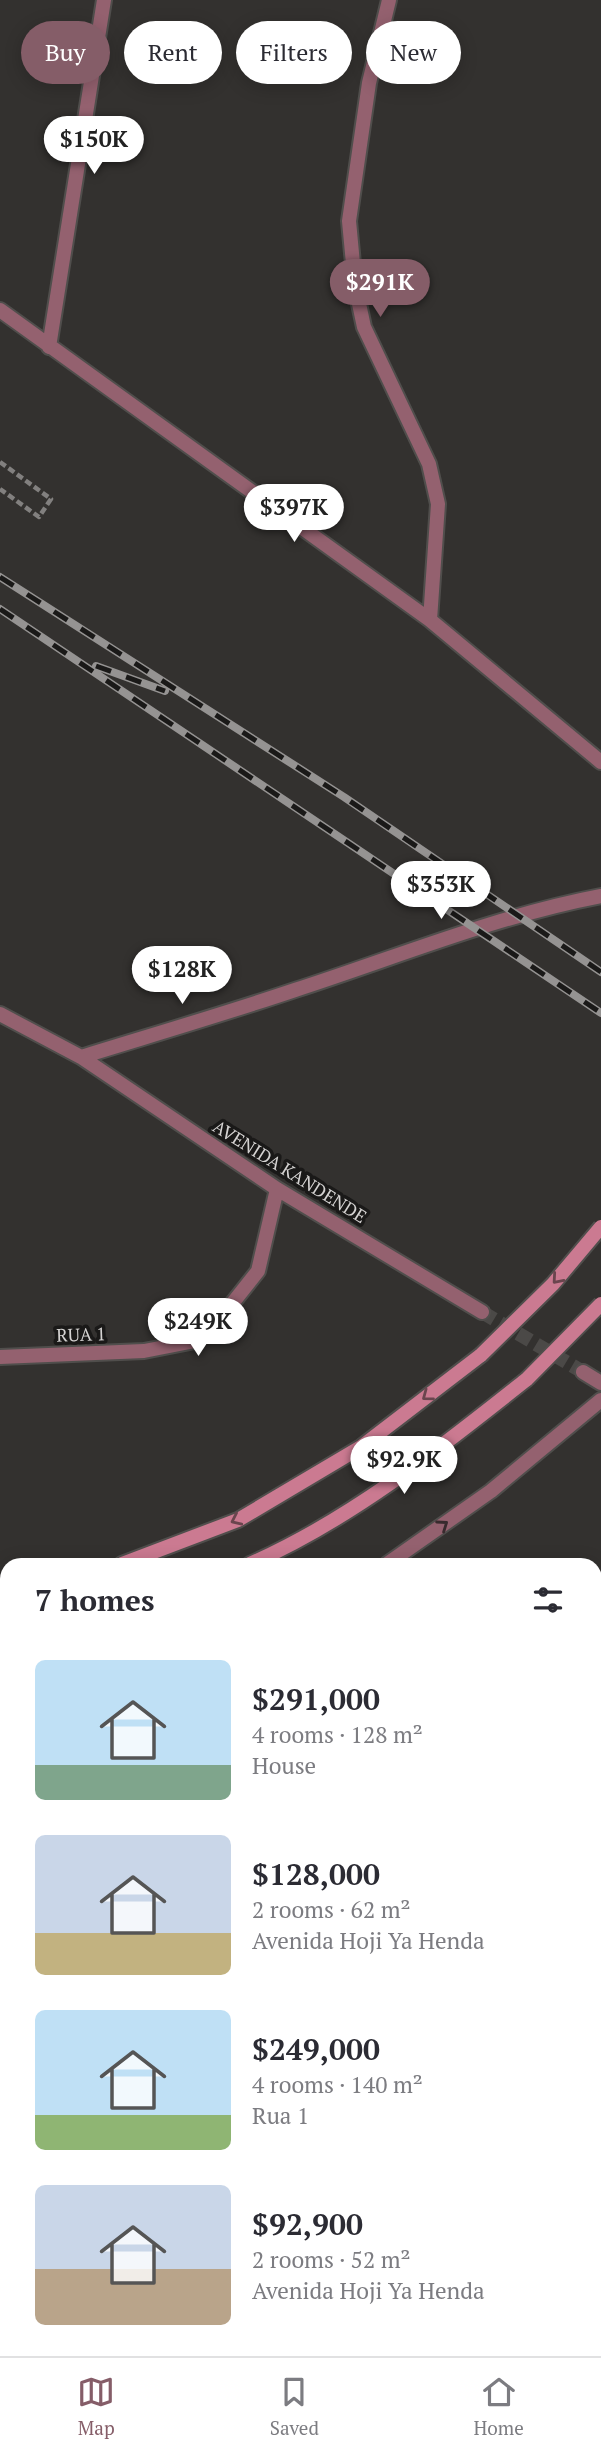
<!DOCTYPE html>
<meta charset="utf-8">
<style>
:root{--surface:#fff;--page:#f7f7f7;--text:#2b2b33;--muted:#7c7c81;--line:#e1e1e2;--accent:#855d68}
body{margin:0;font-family:"PT Serif",serif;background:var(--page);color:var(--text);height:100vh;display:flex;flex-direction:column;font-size:26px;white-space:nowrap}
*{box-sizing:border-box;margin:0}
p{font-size:23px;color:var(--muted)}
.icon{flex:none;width:38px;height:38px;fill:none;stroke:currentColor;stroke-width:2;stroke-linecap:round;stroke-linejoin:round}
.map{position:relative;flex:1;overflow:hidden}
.drawer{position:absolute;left:0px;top:1558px;width:602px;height:800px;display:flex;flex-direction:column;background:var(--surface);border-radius:21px 21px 0 0;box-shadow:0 4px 18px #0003}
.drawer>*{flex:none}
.top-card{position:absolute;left:21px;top:21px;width:560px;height:63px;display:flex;gap:14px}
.price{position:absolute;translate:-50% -60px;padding:0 16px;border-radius:24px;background:#fff;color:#222;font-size:23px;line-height:46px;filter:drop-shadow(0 2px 4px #0008)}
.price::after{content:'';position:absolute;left:50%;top:42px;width:21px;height:16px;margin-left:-10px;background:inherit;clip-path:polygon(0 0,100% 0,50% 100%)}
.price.active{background:var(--accent);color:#fff}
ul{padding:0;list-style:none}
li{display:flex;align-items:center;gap:21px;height:175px;padding:0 35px}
li span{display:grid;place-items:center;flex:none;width:196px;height:140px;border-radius:10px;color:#555}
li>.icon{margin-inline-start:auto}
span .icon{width:84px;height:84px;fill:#fffc;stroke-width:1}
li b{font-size:30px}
h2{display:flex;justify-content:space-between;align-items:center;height:84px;padding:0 35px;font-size:30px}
.pill{padding:0 24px;border-radius:32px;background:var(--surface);box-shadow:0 4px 18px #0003;font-size:24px;line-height:63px}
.pill.active{background:var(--accent);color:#fff}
.menu{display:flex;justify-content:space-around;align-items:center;height:98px;border-top:2px solid var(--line);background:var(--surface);font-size:19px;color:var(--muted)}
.menu a{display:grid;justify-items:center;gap:4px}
.menu .active{color:var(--accent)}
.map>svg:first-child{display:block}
</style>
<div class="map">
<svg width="601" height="2356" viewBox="0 0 601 2356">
<rect width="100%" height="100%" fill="#33312f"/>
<path fill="#a6a3a1" d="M 600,1906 L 601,2104 L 595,2106 L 595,1908 Z"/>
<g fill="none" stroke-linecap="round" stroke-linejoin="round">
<path stroke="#4b4947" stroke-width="14" stroke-dasharray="14 7" stroke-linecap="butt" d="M 482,1312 L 583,1372"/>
<defs>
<path id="minor" d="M 389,0 L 369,83 L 349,221 L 355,285 L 364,327 L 429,464 L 438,504 L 430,620
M 0,310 L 430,620 L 601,762
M 49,347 L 104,0
M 0,1014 L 81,1057 L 277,1189 L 482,1312
M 81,1057 C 152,1035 224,1014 295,990 C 397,957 496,916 601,896
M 0,1357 L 144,1351 L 195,1341 L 216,1324 L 258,1271 L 277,1189
M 583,1372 L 601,1383
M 595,1698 L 601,1698
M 595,2164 L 601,2162
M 0,2349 L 7,2347
M 496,2350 L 498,2356"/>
<path id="tertiary" d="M 387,1564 L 491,1491 L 601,1400
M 0,1707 L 7,1706"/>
<path id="secondary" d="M 122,1564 L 238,1520 L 361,1447 L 481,1355
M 250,1564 C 352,1519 440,1448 527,1379
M 0,1601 L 7,1599
M 0,1654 L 7,1653"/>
</defs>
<use href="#minor" stroke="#504e4c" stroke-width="18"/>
<use href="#tertiary" stroke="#504e4c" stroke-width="18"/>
<use href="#secondary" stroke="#504e4c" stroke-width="18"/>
<path stroke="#82807f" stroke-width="4.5" stroke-dasharray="7 3.5" stroke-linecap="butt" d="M 0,462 L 51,499 L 39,517 L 0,489"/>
<use href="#minor" stroke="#94616f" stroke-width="14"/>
<use href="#tertiary" stroke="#94616f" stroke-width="14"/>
<use href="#secondary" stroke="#cb7a91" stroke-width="14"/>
<defs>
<path id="rail" d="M 0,577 L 344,797 L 601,972
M 0,609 L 601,1013
M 96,666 L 165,691"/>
</defs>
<use href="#rail" stroke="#959392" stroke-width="8"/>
<use href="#rail" stroke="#1a1918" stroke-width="5" stroke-dasharray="16" stroke-linecap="butt"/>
<defs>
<path id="secondary-bridge" d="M 481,1355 L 553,1284 L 601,1227
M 527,1379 L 601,1304"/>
</defs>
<use href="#secondary-bridge" stroke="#504e4c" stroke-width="18" stroke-linecap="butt"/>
<use href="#secondary-bridge" stroke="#cb7a91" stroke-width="14"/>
</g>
<defs><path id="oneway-chevron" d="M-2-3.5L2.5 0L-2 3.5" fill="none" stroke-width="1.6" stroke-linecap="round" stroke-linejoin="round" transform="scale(1.75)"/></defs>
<g stroke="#6a454e">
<use href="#oneway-chevron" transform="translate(557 1279) rotate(131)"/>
<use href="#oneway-chevron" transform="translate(427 1396) rotate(143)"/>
<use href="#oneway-chevron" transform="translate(236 1520) rotate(155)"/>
</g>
<use stroke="#382b2e" href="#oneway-chevron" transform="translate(443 1525) rotate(-35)"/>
<g text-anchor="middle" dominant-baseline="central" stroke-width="7" stroke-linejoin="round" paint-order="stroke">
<g font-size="18" fill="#d5d3d2" stroke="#1a1918">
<text transform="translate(290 1171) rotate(32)">AVENIDA KANDENDE</text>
<text transform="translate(81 1334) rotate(-2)">RUA 1</text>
</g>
</g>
</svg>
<b class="price" style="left:94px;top:176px">$150K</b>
<b class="price active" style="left:380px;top:319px">$291K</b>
<b class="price" style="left:294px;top:544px">$397K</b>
<b class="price" style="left:441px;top:921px">$353K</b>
<b class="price" style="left:182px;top:1006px">$128K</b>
<b class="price" style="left:198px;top:1358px">$249K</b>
<b class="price" style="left:404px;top:1496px">$92.9K</b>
<div class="top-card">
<a class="pill active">Buy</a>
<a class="pill">Rent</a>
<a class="pill">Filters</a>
<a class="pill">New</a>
</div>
<section class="drawer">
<h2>7 homes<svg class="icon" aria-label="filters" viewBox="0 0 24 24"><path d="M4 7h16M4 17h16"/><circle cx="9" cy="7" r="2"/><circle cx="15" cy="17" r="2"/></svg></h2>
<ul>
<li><span style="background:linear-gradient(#bfe0f5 75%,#7fa58c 0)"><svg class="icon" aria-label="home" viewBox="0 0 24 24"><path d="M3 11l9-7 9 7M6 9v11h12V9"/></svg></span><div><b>$291,000</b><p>4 rooms · 128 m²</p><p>House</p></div></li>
<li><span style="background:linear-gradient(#c9d6e8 70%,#c2b280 0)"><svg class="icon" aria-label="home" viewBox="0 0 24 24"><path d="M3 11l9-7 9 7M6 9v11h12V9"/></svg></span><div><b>$128,000</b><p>2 rooms · 62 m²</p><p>Avenida Hoji Ya Henda</p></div></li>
<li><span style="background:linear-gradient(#bfe0f5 75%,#8fb573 0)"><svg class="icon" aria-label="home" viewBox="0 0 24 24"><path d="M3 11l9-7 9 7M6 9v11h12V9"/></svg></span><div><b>$249,000</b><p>4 rooms · 140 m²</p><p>Rua 1</p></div></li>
<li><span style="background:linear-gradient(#c9d6e8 60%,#b9a48a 0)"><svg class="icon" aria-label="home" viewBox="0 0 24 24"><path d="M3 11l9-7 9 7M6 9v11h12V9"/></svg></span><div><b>$92,900</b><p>2 rooms · 52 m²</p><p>Avenida Hoji Ya Henda</p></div></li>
</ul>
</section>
</div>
<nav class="menu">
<a class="active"><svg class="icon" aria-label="map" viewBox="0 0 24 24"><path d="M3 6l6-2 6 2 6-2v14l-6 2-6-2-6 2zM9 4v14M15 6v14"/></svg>Map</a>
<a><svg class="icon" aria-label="saved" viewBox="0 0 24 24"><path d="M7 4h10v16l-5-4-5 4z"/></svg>Saved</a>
<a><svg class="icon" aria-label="home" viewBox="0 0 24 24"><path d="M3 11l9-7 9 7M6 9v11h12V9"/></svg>Home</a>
</nav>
